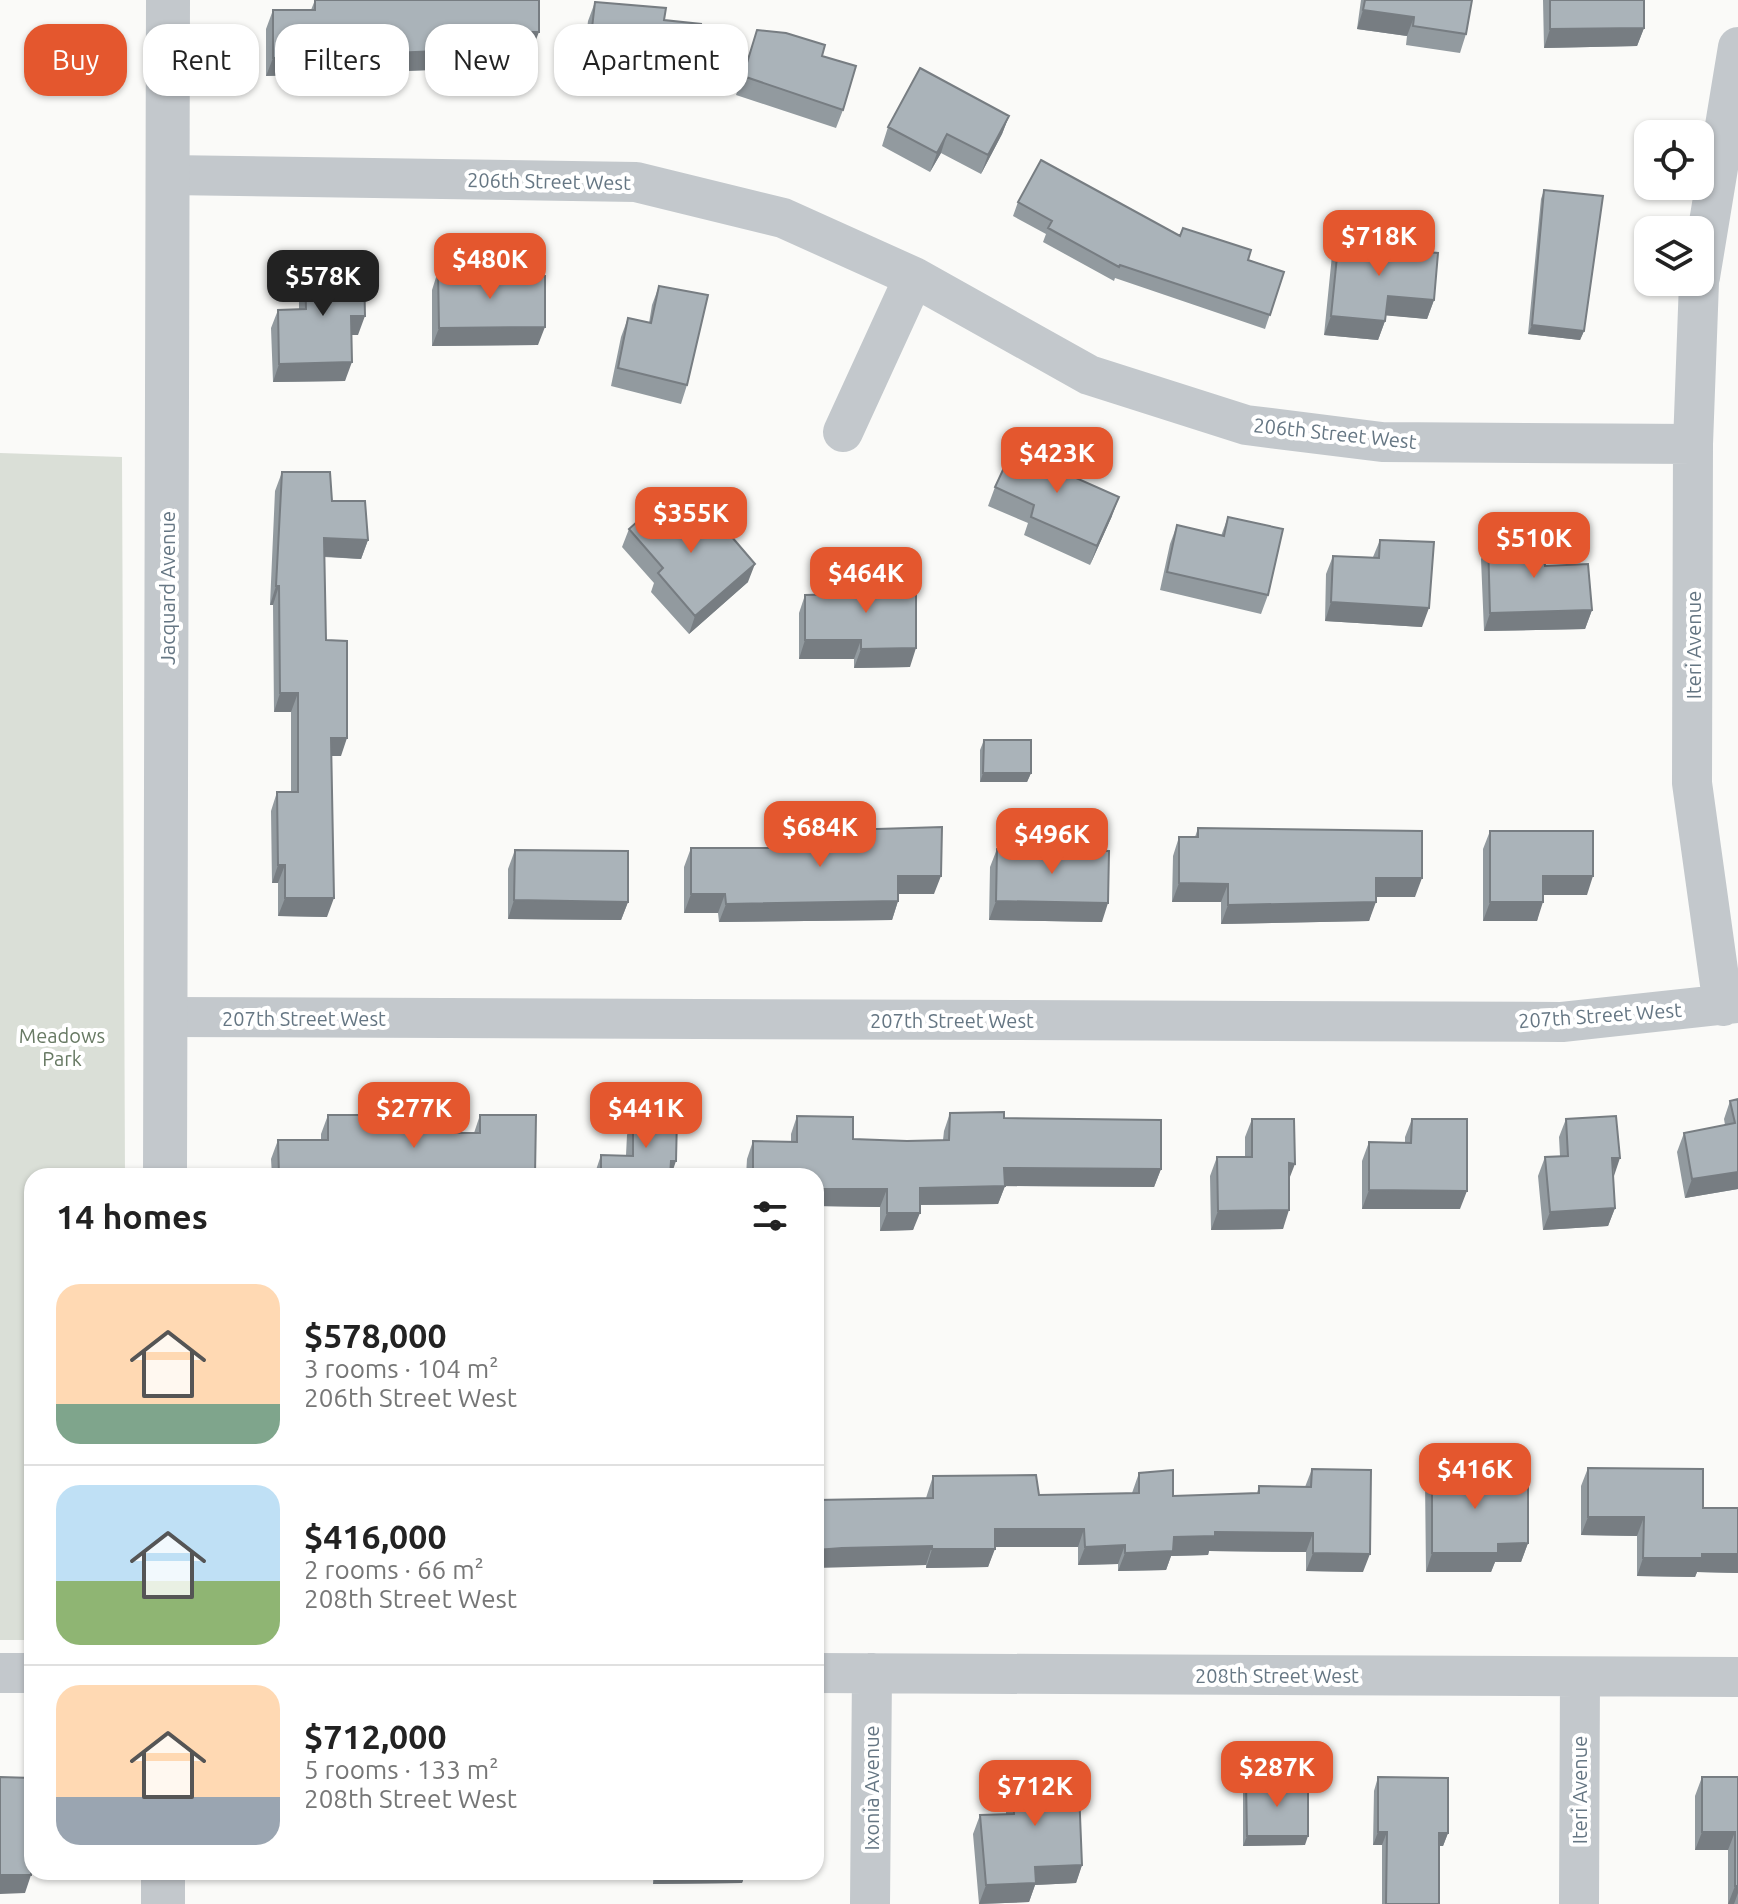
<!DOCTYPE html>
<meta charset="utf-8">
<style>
:root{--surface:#fff;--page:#f6f6f6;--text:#222;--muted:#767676;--line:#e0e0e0;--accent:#e4572e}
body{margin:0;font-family:Ubuntu,sans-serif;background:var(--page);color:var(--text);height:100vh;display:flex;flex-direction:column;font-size:30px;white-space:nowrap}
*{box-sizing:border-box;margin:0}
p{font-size:26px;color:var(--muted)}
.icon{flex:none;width:44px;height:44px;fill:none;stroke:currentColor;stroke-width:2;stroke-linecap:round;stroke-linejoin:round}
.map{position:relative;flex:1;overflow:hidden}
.details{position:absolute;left:24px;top:1168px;width:800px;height:712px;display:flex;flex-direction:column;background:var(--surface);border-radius:24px;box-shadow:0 2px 6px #0004}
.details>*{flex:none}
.banner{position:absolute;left:24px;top:24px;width:800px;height:72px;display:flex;gap:16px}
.controls{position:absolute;left:1634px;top:120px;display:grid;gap:16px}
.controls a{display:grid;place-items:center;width:80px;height:80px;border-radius:16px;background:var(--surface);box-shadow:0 2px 6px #0004;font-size:40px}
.price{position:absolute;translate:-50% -68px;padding:0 18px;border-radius:16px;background:var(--accent);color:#fff;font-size:26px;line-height:52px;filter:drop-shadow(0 2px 4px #0008)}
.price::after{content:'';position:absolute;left:50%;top:48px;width:24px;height:18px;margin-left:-12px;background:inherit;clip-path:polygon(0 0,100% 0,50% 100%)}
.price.current{background:#222;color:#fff}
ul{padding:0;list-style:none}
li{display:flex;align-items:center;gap:24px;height:200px;padding:0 32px}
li+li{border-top:2px solid var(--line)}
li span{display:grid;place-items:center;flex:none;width:224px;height:160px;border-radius:24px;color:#555}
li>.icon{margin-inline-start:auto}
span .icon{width:96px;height:96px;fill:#fffc;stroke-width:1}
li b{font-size:34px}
h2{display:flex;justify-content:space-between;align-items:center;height:96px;padding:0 32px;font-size:34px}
.tag{padding:0 28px;border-radius:24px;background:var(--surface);box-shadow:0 2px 6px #0004;font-size:28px;line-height:72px}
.tag.current{background:var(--accent);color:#fff}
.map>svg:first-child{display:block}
</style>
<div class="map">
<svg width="1738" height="1904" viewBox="0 0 1738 1904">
<rect width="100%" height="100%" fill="#fafaf8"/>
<path fill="#dadfd7" d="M 0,453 L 122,457 L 125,1176 L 32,1176 L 32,1640 L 0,1640 Z"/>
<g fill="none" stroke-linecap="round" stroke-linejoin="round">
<path stroke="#c3c8cc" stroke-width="40" d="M 168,175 L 636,182 L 783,218 L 914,277 L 1089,375 L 1246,425 L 1382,442 L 1693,444
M 1700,277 L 1738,47
M 1699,282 L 1693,444 L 1692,783 L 1723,1006
M 843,432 L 914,277
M 165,1017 L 1562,1022 L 1738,1003
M 0,1673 L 32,1673
M 816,1673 L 1738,1677
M 870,1904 L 872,1673
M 1579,1904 L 1580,1677"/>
<path stroke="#c3c8cc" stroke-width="44" d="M 165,1176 L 168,0
M 163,1904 L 163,1872"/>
</g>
<path fill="#929a9f" d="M 315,0 L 532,50 L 492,51 L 492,56 L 486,74 L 431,76 L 431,70 L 266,76 L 266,29 L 273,10 L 311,10 Z
M 1361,0 L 1472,0 L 1466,34 L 1460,53 L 1406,45 L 1407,36 L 1357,29 Z
M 1543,0 L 1644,0 L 1644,28 L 1637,46 L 1544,48 Z
M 595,2 L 664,20 L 689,85 L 582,72 L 588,21 Z
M 757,30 L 822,56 L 843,110 L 836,128 L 736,95 Z
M 1009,116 L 1002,134 L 981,174 L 941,153 L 930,172 L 882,146 L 888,127 Z
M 1544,190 L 1584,331 L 1580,340 L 1528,334 L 1541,199 Z
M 1018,202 L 1180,236 L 1284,272 L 1265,329 L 1115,278 L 1114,281 L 1043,242 L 1046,234 L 1013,216 Z
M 1339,237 L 1392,249 L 1434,300 L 1427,319 L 1386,315 L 1385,321 L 1378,340 L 1324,335 L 1332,255 Z
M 305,269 L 358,335 L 351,335 L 345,381 L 273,382 L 271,328 L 278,310 L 299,309 L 299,288 Z
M 438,271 L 473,277 L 538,345 L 432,346 L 432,290 Z
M 659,286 L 687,385 L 681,404 L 611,386 L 621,337 L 628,318 L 649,323 L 652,305 Z
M 282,472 L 332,501 L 368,540 L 361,559 L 324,557 L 326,640 L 341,756 L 331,756 L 327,917 L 278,916 L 278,883 L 272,883 L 271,811 L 277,792 L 291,792 L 291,712 L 274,712 L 273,605 L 270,605 L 275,491 Z
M 1067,474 L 1112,516 L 1090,565 L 1024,535 L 1028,523 L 988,506 L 995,487 Z
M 1228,517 L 1268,595 L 1261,614 L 1160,590 L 1170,544 L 1177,525 L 1221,536 Z
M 629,529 L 703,535 L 748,582 L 689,634 L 651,592 L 654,583 L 622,547 Z
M 1380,540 L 1422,627 L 1325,621 L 1326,574 L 1333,556 L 1373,557 Z
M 1488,540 L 1545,566 L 1592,610 L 1585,629 L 1484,631 L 1481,559 Z
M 860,579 L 910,667 L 854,668 L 854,659 L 799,659 L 799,613 L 805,595 L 844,594 L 856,589 Z
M 984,740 L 1031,773 L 1027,782 L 980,782 L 980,750 Z
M 1198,828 L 1415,897 L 1376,897 L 1369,921 L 1221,924 L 1221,902 L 1172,902 L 1173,856 L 1179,837 L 1195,837 Z
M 844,830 L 934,894 L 898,894 L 898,901 L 892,920 L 719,922 L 718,913 L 684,913 L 684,867 L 691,848 L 838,848 Z
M 1490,831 L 1587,895 L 1543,895 L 1537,921 L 1483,921 L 1483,849 Z
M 997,849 L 1102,922 L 989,920 L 990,867 Z
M 515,850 L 628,902 L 621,920 L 508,919 L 508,869 Z
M 1738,1099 L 1738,1189 L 1685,1198 L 1677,1152 L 1684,1133 L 1725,1125 L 1724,1119 L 1730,1101 Z
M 950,1113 L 1004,1118 L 1161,1169 L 1154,1187 L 1005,1186 L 998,1204 L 920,1205 L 913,1230 L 880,1231 L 880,1207 L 816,1206 L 816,1176 L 746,1176 L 747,1159 L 753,1141 L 791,1142 L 791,1134 L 797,1116 L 853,1139 L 907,1141 L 943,1140 L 944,1131 Z
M 328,1115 L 381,1133 L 474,1133 L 480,1115 L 535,1176 L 272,1176 L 271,1159 L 278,1140 L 321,1140 L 321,1134 Z
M 633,1117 L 671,1176 L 594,1176 L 601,1155 L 626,1155 L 627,1135 Z
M 1252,1119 L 1289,1180 L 1283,1229 L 1211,1230 L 1210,1176 L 1217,1157 L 1245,1157 L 1245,1137 Z
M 1412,1119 L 1460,1209 L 1362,1209 L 1362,1161 L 1369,1142 L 1405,1143 L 1405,1137 Z
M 1566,1119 L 1613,1176 L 1615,1208 L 1608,1226 L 1543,1230 L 1538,1176 L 1545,1157 L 1560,1156 L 1559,1137 Z
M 1432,1460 L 1469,1483 L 1528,1543 L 1521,1562 L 1495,1562 L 1491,1572 L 1426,1572 L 1425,1479 Z
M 1588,1468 L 1703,1508 L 1738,1508 L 1738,1573 L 1697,1572 L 1695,1577 L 1637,1576 L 1637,1536 L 1581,1535 L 1581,1486 Z
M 1312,1469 L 1363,1572 L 1306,1571 L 1306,1552 L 1209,1551 L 1208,1555 L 1171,1556 L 1166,1570 L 1118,1571 L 1118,1564 L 1078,1565 L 1078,1547 L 995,1547 L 988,1567 L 926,1568 L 926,1565 L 835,1566 L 926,1498 L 933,1476 L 1039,1495 L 1132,1493 L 1139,1473 L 1173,1496 L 1257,1493 L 1259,1486 L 1305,1487 Z
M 1020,1769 L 1082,1865 L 1076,1883 L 1035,1885 L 1029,1902 L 979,1904 L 973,1834 L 980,1815 L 1006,1814 L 1006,1810 Z
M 1378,1777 L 1448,1833 L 1443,1846 L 1439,1846 L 1439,1904 L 1382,1904 L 1382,1845 L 1373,1845 L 1374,1791 Z
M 1702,1777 L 1738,1777 L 1738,1904 L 1728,1904 L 1728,1850 L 1695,1850 L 1695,1796 Z
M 1246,1782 L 1305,1845 L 1243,1846 L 1243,1791 Z
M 653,1872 L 746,1872 L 742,1883 L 653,1884 Z"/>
<path fill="#777d82" d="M 1363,10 L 1414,17 L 1407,36 L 1357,29 Z
M 1644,28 L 1637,46 L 1544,48 L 1550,29 Z
M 492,32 L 539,32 L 532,50 L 485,51 Z
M 438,51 L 431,70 L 266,76 L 273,58 Z
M 589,54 L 696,66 L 689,85 L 582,72 Z
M 492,56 L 486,74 L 431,76 L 438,57 Z
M 1009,116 L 1002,134 L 981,174 L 988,155 Z
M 947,134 L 941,153 L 930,172 L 937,153 Z
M 1388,296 L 1434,300 L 1427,319 L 1381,315 Z
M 351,316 L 365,316 L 358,335 L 344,335 Z
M 1331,316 L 1385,321 L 1378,340 L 1324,335 Z
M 1532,325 L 1584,331 L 1580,340 L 1528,334 Z
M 545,327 L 538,345 L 432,346 L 439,328 Z
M 352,362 L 345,381 L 273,382 L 279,364 Z
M 1119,497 L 1112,516 L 1090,565 L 1097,546 Z
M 324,538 L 368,540 L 361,559 L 317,556 Z
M 755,564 L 748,582 L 689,634 L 695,616 Z
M 276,586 L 279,586 L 273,605 L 270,605 Z
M 1331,602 L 1429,608 L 1422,627 L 1325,621 Z
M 1592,610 L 1585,629 L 1484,631 L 1490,613 Z
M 805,640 L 861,640 L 854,659 L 799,659 Z
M 916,648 L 910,667 L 854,668 L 861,649 Z
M 280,693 L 298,693 L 291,712 L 274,712 Z
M 331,738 L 347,738 L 341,756 L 324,756 Z
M 983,773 L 1031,773 L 1027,782 L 980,782 Z
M 278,865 L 285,865 L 278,883 L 272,883 Z
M 898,876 L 941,876 L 934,894 L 892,894 Z
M 1543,876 L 1593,876 L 1587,895 L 1537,895 Z
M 1376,878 L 1422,878 L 1415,897 L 1369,897 Z
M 1179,883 L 1228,884 L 1221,902 L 1172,902 Z
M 691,894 L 725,894 L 718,913 L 684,913 Z
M 285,898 L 334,898 L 327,917 L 278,916 Z
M 514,900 L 628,902 L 621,920 L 508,919 Z
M 898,901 L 892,920 L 719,922 L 726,904 Z
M 996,901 L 1108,903 L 1102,922 L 989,920 Z
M 1376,902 L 1369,921 L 1221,924 L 1228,905 Z
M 1490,902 L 1543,902 L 1537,921 L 1483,921 Z
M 1612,1158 L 1620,1158 L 1614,1176 Z
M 671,1161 L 676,1161 L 671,1176 Z
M 1289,1163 L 1295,1164 L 1288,1182 Z
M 1004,1168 L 1161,1169 L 1154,1187 L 998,1186 Z
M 1738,1172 L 1738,1189 L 1685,1198 L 1692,1179 Z
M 1005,1186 L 998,1204 L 913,1205 L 920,1188 Z
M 816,1189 L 887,1189 L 880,1207 L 816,1206 Z
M 1369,1190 L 1467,1191 L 1460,1209 L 1362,1209 Z
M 1615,1208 L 1608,1226 L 1543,1230 L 1550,1212 Z
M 1289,1210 L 1283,1229 L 1211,1230 L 1218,1211 Z
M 887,1213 L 920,1213 L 913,1230 L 880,1231 Z
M 1588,1517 L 1644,1517 L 1637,1536 L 1581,1535 Z
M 995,1529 L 1084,1529 L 1078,1547 L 988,1547 Z
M 1215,1532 L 1313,1533 L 1306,1552 L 1209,1551 L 1208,1555 L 1171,1556 L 1166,1570 L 1118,1571 L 1125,1553 L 1174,1537 Z
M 1528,1543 L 1521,1562 L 1495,1562 L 1491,1572 L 1426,1572 L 1432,1553 L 1498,1544 Z
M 1125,1545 L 1118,1564 L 1078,1565 L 1085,1547 Z
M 932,1546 L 926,1565 L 816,1568 L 816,1550 L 842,1548 Z
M 932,1549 L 995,1549 L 988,1567 L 926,1568 Z
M 1313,1553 L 1370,1554 L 1363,1572 L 1306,1571 Z
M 1702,1554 L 1738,1554 L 1738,1573 L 1697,1572 L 1695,1577 L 1637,1576 L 1643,1558 Z
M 1378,1832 L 1387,1832 L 1382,1845 L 1373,1845 Z
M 1702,1832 L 1735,1832 L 1728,1850 L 1695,1850 Z
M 1439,1833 L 1448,1833 L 1443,1846 L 1435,1846 Z
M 1247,1836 L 1308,1836 L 1305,1845 L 1243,1846 Z
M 1082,1865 L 1076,1883 L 1035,1885 L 1029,1902 L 979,1904 L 986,1885 L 1035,1867 Z
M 276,1872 L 368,1872 L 367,1875 L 275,1876 Z
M 657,1872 L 746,1872 L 742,1883 L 653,1884 Z
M 0,1875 L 31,1875 L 25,1893 L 0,1894 Z
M 1735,1886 L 1738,1886 L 1738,1893 L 1734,1904 L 1728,1904 Z"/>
<path fill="#aab3b9" stroke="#777d82" stroke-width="2" d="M 315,0 L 539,0 L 539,32 L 492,32 L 492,56 L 438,57 L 438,51 L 273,58 L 273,10 L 315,10 Z
M 1365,0 L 1472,0 L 1466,34 L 1413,26 L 1414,17 L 1363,10 Z
M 1550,0 L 1644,0 L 1644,28 L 1550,29 Z
M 595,2 L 666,8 L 664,20 L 701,24 L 696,66 L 589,54 Z
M 757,30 L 786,33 L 825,45 L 822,56 L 856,66 L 843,110 L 743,76 Z
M 920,68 L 1009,116 L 988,155 L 947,134 L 937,153 L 888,127 Z
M 1041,160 L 1180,236 L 1183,228 L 1251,250 L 1248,260 L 1284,272 L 1270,315 L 1120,265 L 1119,267 L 1048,228 L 1052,221 L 1018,202 Z
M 1544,190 L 1603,196 L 1584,331 L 1532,325 Z
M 1339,237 L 1393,242 L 1392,249 L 1438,253 L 1434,300 L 1388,296 L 1385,321 L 1331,316 Z
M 364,268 L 365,316 L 351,316 L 352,362 L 279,364 L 278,310 L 306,309 L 305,269 Z
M 438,271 L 473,271 L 473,277 L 545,276 L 545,327 L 439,328 Z
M 659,286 L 708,295 L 687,385 L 618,368 L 628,318 L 651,323 Z
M 1015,444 L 1069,469 L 1067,474 L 1119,497 L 1097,546 L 1031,517 L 1034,505 L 995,487 Z
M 282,472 L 330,472 L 332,501 L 365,501 L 368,540 L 324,538 L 326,640 L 347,641 L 347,738 L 331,738 L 334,898 L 285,898 L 285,865 L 278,865 L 277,792 L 298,792 L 298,693 L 280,693 L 279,586 L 276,586 Z
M 667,495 L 703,535 L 719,522 L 755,564 L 695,616 L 658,573 L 663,568 L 629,529 Z
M 1228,517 L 1283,529 L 1268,595 L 1167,572 L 1177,525 L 1224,536 Z
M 1544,538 L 1545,566 L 1588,564 L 1592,610 L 1490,613 L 1488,540 Z
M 1380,540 L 1434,542 L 1429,608 L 1331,602 L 1333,556 L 1379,558 Z
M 860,579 L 916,579 L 916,648 L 861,649 L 861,640 L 805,640 L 805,595 L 844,594 L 845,589 L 860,589 Z
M 984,740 L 1031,740 L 1031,773 L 983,773 Z
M 942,827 L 941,876 L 898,876 L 898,901 L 726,904 L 725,894 L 691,894 L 691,848 L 844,848 L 844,830 Z
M 1198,828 L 1422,831 L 1422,878 L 1376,878 L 1376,902 L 1228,905 L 1228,884 L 1179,883 L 1179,837 L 1198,837 Z
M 1490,831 L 1593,831 L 1593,876 L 1543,876 L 1543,902 L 1490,902 Z
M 997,849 L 1109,851 L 1108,903 L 996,901 Z
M 515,850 L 628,851 L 628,902 L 514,900 Z
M 1738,1099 L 1738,1172 L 1692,1179 L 1684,1133 L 1735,1123 L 1730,1101 Z
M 1004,1112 L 1004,1118 L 1161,1120 L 1161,1169 L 1004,1168 L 1005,1186 L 920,1188 L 920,1213 L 887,1213 L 887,1189 L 816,1189 L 816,1176 L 753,1176 L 753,1141 L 797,1142 L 797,1116 L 853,1117 L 853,1139 L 907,1141 L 949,1140 L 950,1113 Z
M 328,1115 L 380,1115 L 381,1133 L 480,1133 L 480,1115 L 536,1115 L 535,1176 L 279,1176 L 278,1140 L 328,1140 Z
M 1616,1116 L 1620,1158 L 1612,1158 L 1615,1208 L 1550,1212 L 1545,1157 L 1568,1156 L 1566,1119 Z
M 633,1117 L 677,1118 L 676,1161 L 671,1161 L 670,1176 L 601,1176 L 601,1155 L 633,1156 Z
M 1252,1119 L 1294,1119 L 1295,1164 L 1289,1163 L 1289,1210 L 1218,1211 L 1217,1157 L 1252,1157 Z
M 1412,1119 L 1467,1119 L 1467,1191 L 1369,1190 L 1369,1142 L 1411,1143 Z
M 1469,1459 L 1469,1483 L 1528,1482 L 1528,1543 L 1498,1544 L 1498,1553 L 1432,1553 L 1432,1460 Z
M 1588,1468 L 1703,1469 L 1703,1508 L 1738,1508 L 1738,1554 L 1702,1554 L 1702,1558 L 1643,1558 L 1644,1517 L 1588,1517 Z
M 1312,1469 L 1371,1470 L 1370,1554 L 1313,1553 L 1313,1533 L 1215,1532 L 1215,1536 L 1174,1537 L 1173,1551 L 1125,1553 L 1125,1545 L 1085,1547 L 1084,1529 L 995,1529 L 995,1549 L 932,1549 L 932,1546 L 842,1548 L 816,1550 L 816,1500 L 933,1498 L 933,1476 L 1036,1475 L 1039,1495 L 1139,1493 L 1139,1473 L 1173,1470 L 1173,1496 L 1259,1493 L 1259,1486 L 1311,1487 Z
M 1078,1766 L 1082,1865 L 1035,1867 L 1036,1883 L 986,1885 L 980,1815 L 1014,1814 L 1013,1791 L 1021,1791 L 1020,1769 Z
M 0,1777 L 32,1778 L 31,1875 L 0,1875 Z
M 1378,1777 L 1448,1778 L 1448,1833 L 1439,1833 L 1439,1904 L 1386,1904 L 1387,1832 L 1378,1832 Z
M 1702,1777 L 1738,1777 L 1738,1886 L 1735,1886 L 1735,1832 L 1702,1832 Z
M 1246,1782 L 1308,1782 L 1308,1836 L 1247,1836 Z"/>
<g text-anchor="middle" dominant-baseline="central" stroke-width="8" stroke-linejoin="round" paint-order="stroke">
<g font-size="20" fill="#657683" stroke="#fff">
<text transform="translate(549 181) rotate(1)">206th Street West</text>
<text transform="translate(1335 433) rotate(6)">206th Street West</text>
<text transform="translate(167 588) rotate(-90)">Jacquard Avenue</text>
<text transform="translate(1693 645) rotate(-90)">Iteri Avenue</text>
<text transform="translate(1600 1015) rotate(-4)">207th Street West</text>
<text x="304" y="1018">207th Street West</text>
<text x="952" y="1020">207th Street West</text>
<text x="1277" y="1675">208th Street West</text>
<text transform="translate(871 1788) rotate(-90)">Ixonia Avenue</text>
<text transform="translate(1579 1790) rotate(-90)">Iteri Avenue</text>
</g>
<g font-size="20" fill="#687a64" stroke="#fff">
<text x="62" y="1035">Meadows<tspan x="62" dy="23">Park</tspan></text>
</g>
</g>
</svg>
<div class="controls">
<a><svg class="icon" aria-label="locate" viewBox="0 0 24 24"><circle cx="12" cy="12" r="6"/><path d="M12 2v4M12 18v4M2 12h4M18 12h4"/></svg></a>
<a><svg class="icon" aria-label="layers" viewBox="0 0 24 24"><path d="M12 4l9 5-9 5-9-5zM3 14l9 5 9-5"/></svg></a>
</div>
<b class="price" style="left:1379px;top:278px">$718K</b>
<b class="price" style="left:490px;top:301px">$480K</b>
<b class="price current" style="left:323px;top:318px">$578K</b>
<b class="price" style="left:1057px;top:495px">$423K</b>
<b class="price" style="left:691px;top:555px">$355K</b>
<b class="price" style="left:1534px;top:580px">$510K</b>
<b class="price" style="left:866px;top:615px">$464K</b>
<b class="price" style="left:820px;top:869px">$684K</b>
<b class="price" style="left:1052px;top:876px">$496K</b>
<b class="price" style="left:414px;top:1150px">$277K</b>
<b class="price" style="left:646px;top:1150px">$441K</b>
<b class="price" style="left:1475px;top:1511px">$416K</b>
<b class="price" style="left:1277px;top:1809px">$287K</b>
<b class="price" style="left:1035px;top:1828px">$712K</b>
<div class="banner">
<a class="tag current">Buy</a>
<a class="tag">Rent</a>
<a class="tag">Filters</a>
<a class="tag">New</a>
<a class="tag">Apartment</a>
</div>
<section class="details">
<h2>14 homes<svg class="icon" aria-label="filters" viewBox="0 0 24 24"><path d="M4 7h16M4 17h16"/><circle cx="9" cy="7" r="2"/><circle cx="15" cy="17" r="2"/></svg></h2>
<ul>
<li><span style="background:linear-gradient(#ffd9b3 75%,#7fa58c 0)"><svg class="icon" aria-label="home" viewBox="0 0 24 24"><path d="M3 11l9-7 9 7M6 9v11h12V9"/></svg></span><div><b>$578,000</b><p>3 rooms · 104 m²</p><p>206th Street West</p></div></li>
<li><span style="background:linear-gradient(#bfe0f5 60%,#8fb573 0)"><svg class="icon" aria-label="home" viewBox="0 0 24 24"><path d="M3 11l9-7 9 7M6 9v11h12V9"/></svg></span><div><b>$416,000</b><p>2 rooms · 66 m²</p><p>208th Street West</p></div></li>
<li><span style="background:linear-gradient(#ffd9b3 70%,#9aa5b1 0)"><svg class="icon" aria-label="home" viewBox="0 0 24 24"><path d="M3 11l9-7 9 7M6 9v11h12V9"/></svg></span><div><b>$712,000</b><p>5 rooms · 133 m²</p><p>208th Street West</p></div></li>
</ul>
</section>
</div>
